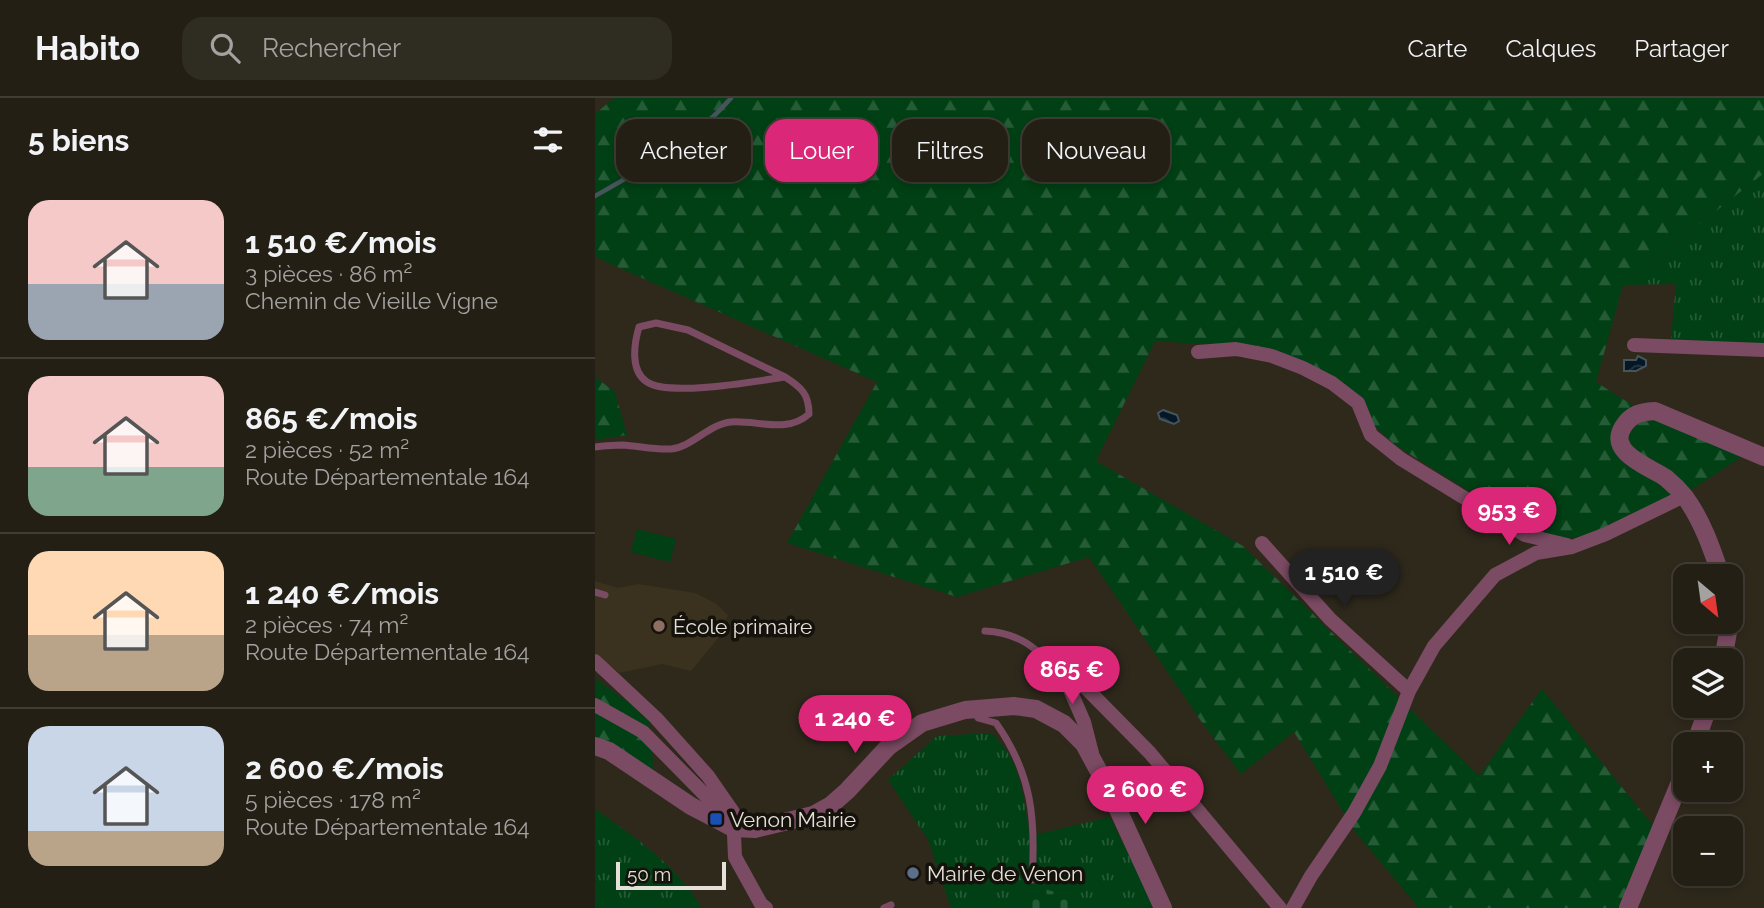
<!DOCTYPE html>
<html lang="fr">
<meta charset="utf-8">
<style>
:root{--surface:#231f15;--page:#2f2c22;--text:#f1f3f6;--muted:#a3a2a0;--line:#403d34;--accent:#db2777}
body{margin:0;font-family:Raleway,sans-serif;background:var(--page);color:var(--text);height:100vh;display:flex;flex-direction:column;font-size:26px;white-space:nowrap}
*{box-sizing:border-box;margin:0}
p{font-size:23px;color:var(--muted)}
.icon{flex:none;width:38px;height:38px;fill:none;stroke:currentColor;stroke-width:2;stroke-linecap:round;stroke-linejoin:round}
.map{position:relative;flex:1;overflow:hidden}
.drawer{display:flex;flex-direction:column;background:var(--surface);width:595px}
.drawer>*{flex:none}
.top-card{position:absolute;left:21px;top:21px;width:665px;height:63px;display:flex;gap:14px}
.needle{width:46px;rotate:151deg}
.buttons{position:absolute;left:1078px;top:466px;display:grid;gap:14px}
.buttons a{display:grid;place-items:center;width:70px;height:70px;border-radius:14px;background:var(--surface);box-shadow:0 4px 10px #0003,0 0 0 2px var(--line);font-size:35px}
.scale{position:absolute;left:21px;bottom:18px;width:110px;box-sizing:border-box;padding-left:7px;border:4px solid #e5e1d9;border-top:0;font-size:19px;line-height:24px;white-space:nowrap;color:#e5e1d9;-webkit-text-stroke:5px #15120c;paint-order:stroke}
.price{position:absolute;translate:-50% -60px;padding:0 16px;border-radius:24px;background:var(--accent);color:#fff;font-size:23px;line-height:46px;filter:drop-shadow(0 2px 4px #0008)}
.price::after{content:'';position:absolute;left:50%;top:42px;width:21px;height:16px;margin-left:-10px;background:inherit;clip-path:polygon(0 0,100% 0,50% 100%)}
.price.on{background:#222;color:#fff}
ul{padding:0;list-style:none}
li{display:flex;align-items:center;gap:21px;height:175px;padding:0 28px}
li+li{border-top:2px solid var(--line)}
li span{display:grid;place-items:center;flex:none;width:196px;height:140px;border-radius:21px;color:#555}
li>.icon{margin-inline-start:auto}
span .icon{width:84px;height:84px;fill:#fffc;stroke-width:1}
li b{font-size:30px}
h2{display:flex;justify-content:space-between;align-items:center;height:84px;padding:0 28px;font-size:30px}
.chip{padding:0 24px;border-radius:21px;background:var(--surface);box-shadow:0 4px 10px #0003,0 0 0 2px var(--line);font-size:24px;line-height:63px}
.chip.on{background:var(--accent);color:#fff}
header{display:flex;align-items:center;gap:42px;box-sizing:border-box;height:98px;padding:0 35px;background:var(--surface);border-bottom:2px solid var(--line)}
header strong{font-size:33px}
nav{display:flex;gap:38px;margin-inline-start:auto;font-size:24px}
.search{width:490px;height:63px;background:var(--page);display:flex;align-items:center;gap:18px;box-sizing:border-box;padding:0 24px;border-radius:21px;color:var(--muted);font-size:26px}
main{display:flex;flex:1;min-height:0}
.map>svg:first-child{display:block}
</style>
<header>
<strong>Habito</strong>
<div class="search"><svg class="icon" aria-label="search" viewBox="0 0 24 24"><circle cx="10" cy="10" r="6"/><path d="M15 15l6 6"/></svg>Rechercher</div>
<nav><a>Carte</a><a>Calques</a><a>Partager</a></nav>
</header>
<main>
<section class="drawer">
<h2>5 biens<svg class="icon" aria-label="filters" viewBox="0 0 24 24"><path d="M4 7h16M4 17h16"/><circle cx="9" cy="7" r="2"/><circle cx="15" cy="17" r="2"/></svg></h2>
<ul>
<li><span style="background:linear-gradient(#f6c9c9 60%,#9aa5b1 0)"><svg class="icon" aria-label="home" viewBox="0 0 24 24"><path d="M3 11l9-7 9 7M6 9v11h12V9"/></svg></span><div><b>1 510 €/mois</b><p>3 pièces · 86 m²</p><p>Chemin de Vieille Vigne</p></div></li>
<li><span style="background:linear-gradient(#f6c9c9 65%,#7fa58c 0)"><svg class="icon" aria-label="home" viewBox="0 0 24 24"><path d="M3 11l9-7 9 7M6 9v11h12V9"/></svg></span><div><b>865 €/mois</b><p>2 pièces · 52 m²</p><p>Route Départementale 164</p></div></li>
<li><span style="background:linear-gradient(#ffd9b3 60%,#b9a48a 0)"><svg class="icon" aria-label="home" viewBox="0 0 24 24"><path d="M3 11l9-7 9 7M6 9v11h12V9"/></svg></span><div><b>1 240 €/mois</b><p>2 pièces · 74 m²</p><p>Route Départementale 164</p></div></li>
<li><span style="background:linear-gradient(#c9d6e8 75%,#b9a48a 0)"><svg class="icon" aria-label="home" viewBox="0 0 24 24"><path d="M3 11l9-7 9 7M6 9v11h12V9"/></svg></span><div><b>2 600 €/mois</b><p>5 pièces · 178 m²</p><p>Route Départementale 164</p></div></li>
</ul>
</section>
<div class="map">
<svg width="1169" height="810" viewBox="0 0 1169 810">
<defs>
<pattern id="grass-tufts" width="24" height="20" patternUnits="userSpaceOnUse" patternTransform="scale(1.75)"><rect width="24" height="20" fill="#004014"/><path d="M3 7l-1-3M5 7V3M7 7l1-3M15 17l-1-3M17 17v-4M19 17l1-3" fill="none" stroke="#255b36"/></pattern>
<pattern id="forest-firs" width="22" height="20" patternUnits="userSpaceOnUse" patternTransform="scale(1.75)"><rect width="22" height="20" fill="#004014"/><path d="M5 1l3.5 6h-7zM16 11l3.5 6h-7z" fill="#255b36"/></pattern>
<pattern id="cemetery-stones" width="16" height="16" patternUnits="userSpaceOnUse" patternTransform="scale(1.75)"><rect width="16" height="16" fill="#004014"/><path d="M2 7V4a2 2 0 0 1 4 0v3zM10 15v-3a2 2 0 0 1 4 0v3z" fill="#255b36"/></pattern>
<pattern id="water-waves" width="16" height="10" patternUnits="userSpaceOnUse" patternTransform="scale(1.75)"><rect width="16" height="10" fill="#041727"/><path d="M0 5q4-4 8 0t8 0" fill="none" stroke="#283846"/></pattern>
</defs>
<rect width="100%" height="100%" fill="#2f291c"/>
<path fill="#3a321f" d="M 0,483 L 23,490 L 43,486 L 100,495 L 120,505 L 133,517 L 124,539 L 96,573 L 67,566 L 24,575 L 0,555 Z"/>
<path fill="url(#grass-tufts)" d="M 1169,75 L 1169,246 L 1076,243 L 1081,186 L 1028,187 Z
M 396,635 C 427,662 428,699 435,738 L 515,719 L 560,810 L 356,810 L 333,742 L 293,682 L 342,638 Z
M 0,711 C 40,739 82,768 107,810 L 0,810 Z"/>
<path fill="url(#forest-firs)" d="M 19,0 L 1169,0 L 1169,75 L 1028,187 L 1001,284 L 1061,322 L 1148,358 L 1096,392 L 984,441 L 943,436 L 800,347 L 778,326 L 766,298 L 717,269 L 666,250 L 560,243 L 501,363 L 648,448 L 884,678 L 947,591 L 1060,730 L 1025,810 L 824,810 L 761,735 L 699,634 L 646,676 L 608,626 L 494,459 L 362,499 L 192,445 L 282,284 L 0,159 L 0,16 Z
M 0,279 L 20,294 L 32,337 L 0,342 Z
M 0,580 L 54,620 L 59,674 L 0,651 Z"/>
<path fill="url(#cemetery-stones)" d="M 435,787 L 485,801 L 483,810 L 429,810 Z"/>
<path fill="#004014" d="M 42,431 L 81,441 L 75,464 L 36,454 Z"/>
<path fill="url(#water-waves)" stroke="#48545c" stroke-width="2" d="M 1043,258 L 1051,262 L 1051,268 L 1041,273 L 1029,273 L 1029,262 L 1041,262 Z
M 568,312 L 582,317 L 584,323 L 579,326 L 565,321 L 563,315 Z"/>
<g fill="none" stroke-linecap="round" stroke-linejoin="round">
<path stroke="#48545c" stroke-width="4.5" d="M 0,98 C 48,71 100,42 136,0"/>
<path stroke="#7b4b63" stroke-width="7" d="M 0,349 C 9,348 18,347 27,347 C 44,348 60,352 76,351 C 97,349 114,326 136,324 C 163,322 192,336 214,316 C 214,296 206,289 190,279 L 93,232 L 61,225 L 44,229 C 39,246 35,273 52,284 C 74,299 162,283 190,279
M 0,494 L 10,497
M 390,533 C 428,535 443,553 469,578
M 380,612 L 383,620 L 401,625 C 437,676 441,721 437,782
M 289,810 L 296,807"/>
<path stroke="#7b4b63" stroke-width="14" d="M 1039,247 L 1169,252
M 603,254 L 641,251 L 677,258 L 708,270 L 737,285 L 763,305 L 776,337 L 806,361 L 930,437 L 972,447
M 667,445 L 735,521 L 814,593
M 0,563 L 61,620 L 113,678 L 138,714 L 140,759 L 166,806 L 171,810
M 469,578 L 491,590 L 555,655 L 685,810
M 469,578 L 489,624 L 497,655
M 0,607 L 48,634 L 112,699 L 134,712
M 698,810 L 716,778 L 759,715 L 785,668 L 814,593 L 839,548 L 900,477 L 941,455 L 977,449 L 1011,436 L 1089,398"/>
<path stroke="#7b4b63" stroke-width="18" d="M 1126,478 C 1117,451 1107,422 1090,399 C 1085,393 1077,385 1071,380 C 1055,369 1012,355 1028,329 C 1036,316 1045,314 1060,313 L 1169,359
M 1128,562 L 1135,523
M 1100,646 L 1114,607
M 0,648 L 14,653 L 96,708 L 121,721 L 138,730 L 160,731 L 218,717 L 236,707 L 252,693 L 293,649 L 327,625 L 370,612 L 419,608 L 441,611 L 469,626 L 489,646 L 515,694 L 568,810
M 1033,810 L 1090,672"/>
</g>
<circle fill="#8d6e63" stroke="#15120c" stroke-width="2.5" cx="64" cy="528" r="7"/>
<rect fill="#1a4fb4" stroke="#15120c" stroke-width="2.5" x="114" y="714" width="14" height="14" rx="3.5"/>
<circle fill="#5c6f8a" stroke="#15120c" stroke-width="2.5" cx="318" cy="775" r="7"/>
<g text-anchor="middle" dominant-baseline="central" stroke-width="7" stroke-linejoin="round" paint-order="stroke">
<g font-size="21" fill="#e5e1d9" stroke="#15120c" text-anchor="start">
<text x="78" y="528">École primaire</text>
<text x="135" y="721">Venon Mairie</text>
<text x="332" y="775">Mairie de Venon</text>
</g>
</g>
</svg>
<div class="buttons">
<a><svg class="needle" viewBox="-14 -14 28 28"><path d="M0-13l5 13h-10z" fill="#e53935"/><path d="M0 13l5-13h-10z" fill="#a3a2a0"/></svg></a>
<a><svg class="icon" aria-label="layers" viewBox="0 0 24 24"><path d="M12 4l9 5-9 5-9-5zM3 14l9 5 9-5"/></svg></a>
<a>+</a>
<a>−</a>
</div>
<div class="scale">50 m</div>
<b class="price" style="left:914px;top:449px">953 €</b>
<b class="price on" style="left:749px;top:511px">1 510 €</b>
<b class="price" style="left:477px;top:608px">865 €</b>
<b class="price" style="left:260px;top:657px">1 240 €</b>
<b class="price" style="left:550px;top:728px">2 600 €</b>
<div class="top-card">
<a class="chip">Acheter</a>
<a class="chip on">Louer</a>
<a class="chip">Filtres</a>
<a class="chip">Nouveau</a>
</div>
</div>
</main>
